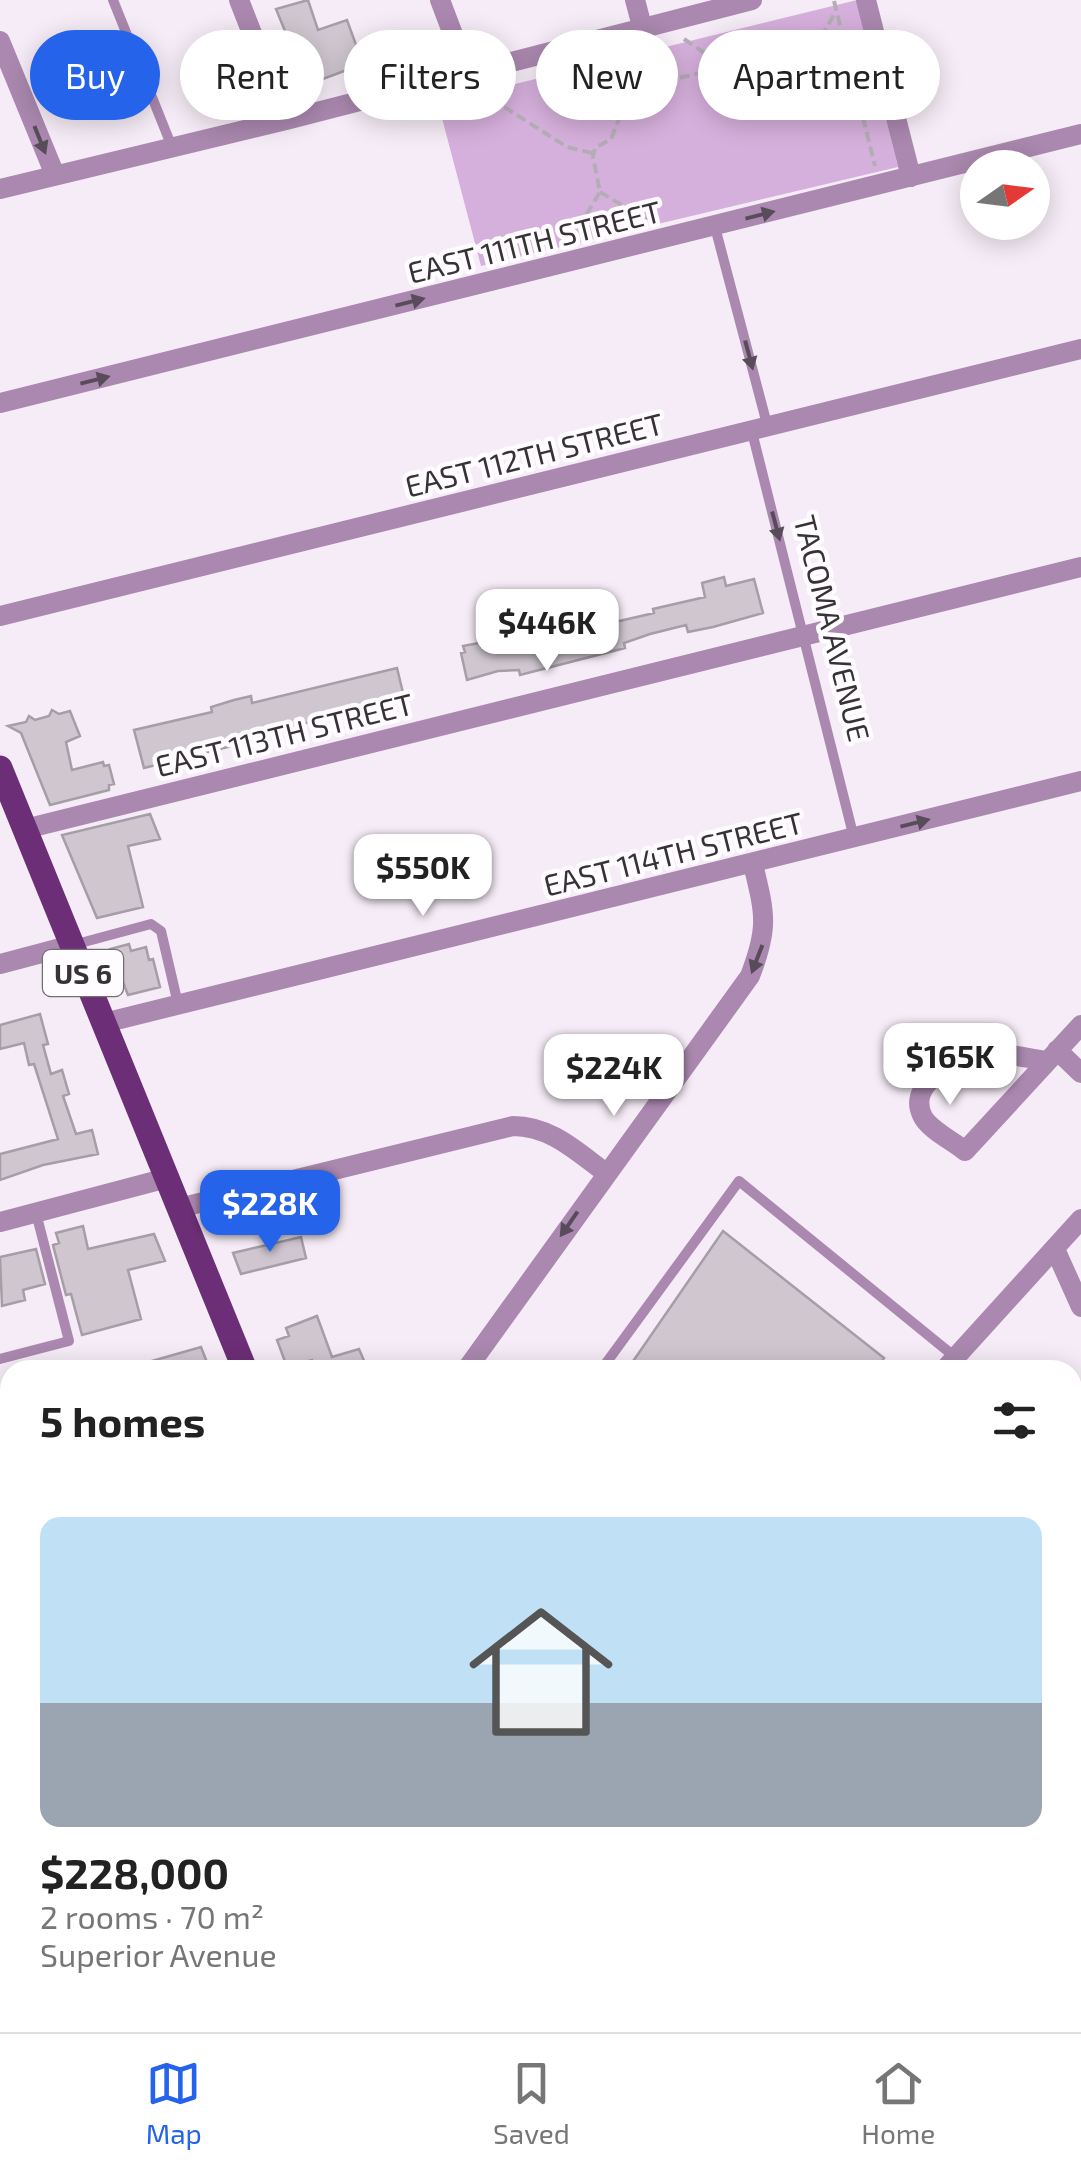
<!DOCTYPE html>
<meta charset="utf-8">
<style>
:root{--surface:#fff;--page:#f6f6f6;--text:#222;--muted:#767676;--line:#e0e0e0;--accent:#2563eb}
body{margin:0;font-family:"Exo 2",sans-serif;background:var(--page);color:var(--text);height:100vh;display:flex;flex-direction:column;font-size:38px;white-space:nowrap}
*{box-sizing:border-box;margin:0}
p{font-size:32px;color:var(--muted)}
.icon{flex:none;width:55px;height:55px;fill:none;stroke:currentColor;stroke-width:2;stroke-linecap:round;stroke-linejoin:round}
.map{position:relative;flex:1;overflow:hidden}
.panel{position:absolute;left:0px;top:1360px;width:1082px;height:672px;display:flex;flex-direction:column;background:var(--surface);border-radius:30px 30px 0 0;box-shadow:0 5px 25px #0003}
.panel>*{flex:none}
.banner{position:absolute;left:30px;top:30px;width:1022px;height:90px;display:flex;gap:20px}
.needle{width:65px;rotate:76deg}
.controls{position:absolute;left:960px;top:150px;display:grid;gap:20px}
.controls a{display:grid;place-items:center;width:90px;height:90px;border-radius:50%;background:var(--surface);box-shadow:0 5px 25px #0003;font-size:50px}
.price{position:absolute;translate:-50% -85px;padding:0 22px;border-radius:20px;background:#fff;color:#222;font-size:32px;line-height:65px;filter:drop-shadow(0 2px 5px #0008)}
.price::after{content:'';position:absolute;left:50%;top:60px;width:30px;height:22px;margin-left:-15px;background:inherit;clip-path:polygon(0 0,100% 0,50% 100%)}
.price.on{background:var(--accent);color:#fff}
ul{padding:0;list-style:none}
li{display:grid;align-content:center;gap:20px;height:530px;padding:0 40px}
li+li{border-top:2px solid var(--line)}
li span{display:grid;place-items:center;height:310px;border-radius:20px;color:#555}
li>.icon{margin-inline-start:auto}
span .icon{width:180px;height:180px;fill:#fffc;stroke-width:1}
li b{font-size:42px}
h2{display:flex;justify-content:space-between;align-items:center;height:120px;padding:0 40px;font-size:42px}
.tag{padding:0 35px;border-radius:45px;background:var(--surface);box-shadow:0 5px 25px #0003;font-size:35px;line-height:90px}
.tag.on{background:var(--accent);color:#fff}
.dock{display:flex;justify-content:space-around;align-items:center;height:140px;border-top:2px solid var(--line);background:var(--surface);font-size:28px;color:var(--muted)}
.dock a{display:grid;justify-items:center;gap:5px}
.dock .on{color:var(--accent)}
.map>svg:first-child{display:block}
</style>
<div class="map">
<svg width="1081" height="2032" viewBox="0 0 1081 2032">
<rect width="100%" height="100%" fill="#f6ecf7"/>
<path fill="#d6b0dc" d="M 857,0 L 898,167 L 481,266 L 438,103 Z
M 467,2023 L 640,2023 L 643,2032 L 469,2032 Z"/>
<path fill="#cfc6d0" stroke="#a69da7" stroke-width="2.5" d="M 308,0 L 318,30 L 347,20 L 363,64 L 307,85 L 276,9 Z
M 724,577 L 726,586 L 754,579 L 763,613 L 713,627 L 688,632 L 686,625 L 650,634 L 624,643 L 625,648 L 520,675 L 519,670 L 498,671 L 467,680 L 461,653 L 465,652 L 463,646 L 533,633 L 535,639 L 562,631 L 563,634 L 654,613 L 653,609 L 705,597 L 702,583 Z
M 397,668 L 405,701 L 321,719 L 260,735 L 260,739 L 144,768 L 134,730 L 212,712 L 211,707 L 234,700 L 251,696 L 252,703 Z
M 52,710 L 59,714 L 70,711 L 80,736 L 66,742 L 72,770 L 103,762 L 104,766 L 109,765 L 114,784 L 109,785 L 109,790 L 50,805 L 21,733 L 8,726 L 26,722 L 29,716 L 35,720 L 49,716 Z
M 150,814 L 160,839 L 128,846 L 143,907 L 97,918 L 62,835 Z
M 129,944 L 131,951 L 146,947 L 149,960 L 153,959 L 160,987 L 128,995 L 110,949 Z
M 40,1014 L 48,1044 L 43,1045 L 51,1074 L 62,1070 L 69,1094 L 63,1096 L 76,1134 L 92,1130 L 98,1154 L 43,1165 L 0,1180 L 0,1154 L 58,1139 L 34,1064 L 29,1065 L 24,1043 L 0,1049 L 0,1025 Z
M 83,1226 L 88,1249 L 154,1234 L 165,1261 L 128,1270 L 141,1319 L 82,1335 L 71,1294 L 66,1295 L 53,1245 L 59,1243 L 56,1233 Z
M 723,1231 L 884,1358 L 876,1370 L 627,1370 Z
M 301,1237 L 306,1258 L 241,1274 L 233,1253 Z
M 36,1249 L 45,1284 L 23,1290 L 25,1300 L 2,1306 L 0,1257 Z
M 317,1316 L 332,1357 L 359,1349 L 368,1370 L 301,1370 L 301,1366 L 313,1362 L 312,1360 L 287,1367 L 277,1340 L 289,1336 L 286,1328 Z
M 201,1347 L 208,1365 L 191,1370 L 135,1370 L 134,1366 Z"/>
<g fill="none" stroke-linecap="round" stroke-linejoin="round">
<path stroke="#b5adb6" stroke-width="4" stroke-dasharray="10 5" stroke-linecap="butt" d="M 834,1 L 875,166
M 684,39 L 725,67
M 636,88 L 816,46 L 836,11
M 479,91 L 567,147 L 592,153
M 600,192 L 652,223
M 571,240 L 600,192 L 593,157 L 595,148 L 611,139 L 623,109 L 661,49 L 660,45
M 573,2022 L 577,2032
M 630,2022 L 632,2032
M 520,2032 L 529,2022
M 587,2032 L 591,2022"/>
<path stroke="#aa88af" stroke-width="10" d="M 113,0 L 172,147
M 715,227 L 768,428
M 752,432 L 854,838
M 73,945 L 151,924 L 161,931 L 178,1004
M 0,1359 L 69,1341 L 36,1213
M 601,1370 L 739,1181 L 955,1357"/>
<path stroke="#aa88af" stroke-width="20" d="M 239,0 L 286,120
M 440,0 L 468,74
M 635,0 L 643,30
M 866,0 L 911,177
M 0,41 L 55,175
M 0,189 L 286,120 L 752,0
M 0,403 L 1081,134
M 0,616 L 1081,349
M 25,829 L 1081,567
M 0,964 L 72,945
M 104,1023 L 1081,781
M 1057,1050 L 1081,1073
M 1047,1061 C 1032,1059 1016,1055 1001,1054 C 973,1053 902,1078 923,1117 C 930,1130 953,1141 965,1151 L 1081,1025
M 179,1208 L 513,1126 C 551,1126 577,1152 606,1173
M 0,1222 L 167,1178
M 1055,1249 L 1081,1307
M 466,1370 L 750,976 C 769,927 765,914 753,864
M 0,1504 L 10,1502
M 1072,1712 L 1081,1730
M 1072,1813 L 1081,1831
M 0,1887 L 10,1885
M 214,2022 L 216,2032
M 144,2032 L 178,2022"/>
<path stroke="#aa88af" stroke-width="20" d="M 944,1370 L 1081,1219
M 1072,1796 L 1081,1793
M 406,2032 L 424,2022"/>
<path stroke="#6c2e76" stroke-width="25" d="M 0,768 L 245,1370
M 445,2022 L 448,2032"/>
</g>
<defs><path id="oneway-solid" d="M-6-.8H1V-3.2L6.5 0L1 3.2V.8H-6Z" transform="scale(2.5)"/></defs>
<g fill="#594c5a">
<use href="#oneway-solid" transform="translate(40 140) rotate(68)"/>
<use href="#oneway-solid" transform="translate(760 215) rotate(-14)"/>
<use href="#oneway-solid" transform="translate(410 302) rotate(-14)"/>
<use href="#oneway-solid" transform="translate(749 355) rotate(75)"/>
<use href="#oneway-solid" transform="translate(95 380) rotate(-14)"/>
<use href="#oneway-solid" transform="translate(776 526) rotate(75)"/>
<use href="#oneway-solid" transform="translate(915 823) rotate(-14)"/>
<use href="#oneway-solid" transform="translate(757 959) rotate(111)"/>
<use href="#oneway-solid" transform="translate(569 1224) rotate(125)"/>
</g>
<g text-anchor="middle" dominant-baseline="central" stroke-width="9" stroke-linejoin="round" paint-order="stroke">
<rect fill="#fefcff" stroke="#726f72" stroke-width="2.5" x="43" y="950" width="80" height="46" rx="8"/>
<g font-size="28" font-weight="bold" fill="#363236">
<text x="83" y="973">US 6</text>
</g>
<g font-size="30" fill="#363236" stroke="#fefcff">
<text transform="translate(534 241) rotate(-14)">EAST 111TH STREET</text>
<text transform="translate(534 454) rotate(-14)">EAST 112TH STREET</text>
<text transform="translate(833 628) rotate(76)">TACOMA AVENUE</text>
<text transform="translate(284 734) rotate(-14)">EAST 113TH STREET</text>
<text transform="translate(673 853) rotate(-14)">EAST 114TH STREET</text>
</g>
</g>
</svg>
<div class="controls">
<a><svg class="needle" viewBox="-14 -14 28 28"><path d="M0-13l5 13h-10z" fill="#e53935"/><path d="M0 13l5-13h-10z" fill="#767676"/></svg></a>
</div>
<b class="price" style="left:547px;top:674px">$446K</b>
<b class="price" style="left:423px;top:919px">$550K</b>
<b class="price" style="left:950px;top:1108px">$165K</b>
<b class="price" style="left:614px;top:1119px">$224K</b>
<b class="price on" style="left:270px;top:1255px">$228K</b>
<div class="banner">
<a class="tag on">Buy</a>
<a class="tag">Rent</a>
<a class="tag">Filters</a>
<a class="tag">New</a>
<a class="tag">Apartment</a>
</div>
<section class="panel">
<h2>5 homes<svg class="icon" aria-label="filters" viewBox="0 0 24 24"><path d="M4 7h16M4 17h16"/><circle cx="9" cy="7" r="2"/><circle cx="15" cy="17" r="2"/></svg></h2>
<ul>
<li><span style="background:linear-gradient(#bfe0f5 60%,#9aa5b1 0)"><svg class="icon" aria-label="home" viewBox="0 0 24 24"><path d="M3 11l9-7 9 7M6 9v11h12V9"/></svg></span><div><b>$228,000</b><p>2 rooms · 70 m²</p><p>Superior Avenue</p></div></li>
</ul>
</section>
</div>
<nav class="dock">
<a class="on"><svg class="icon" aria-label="map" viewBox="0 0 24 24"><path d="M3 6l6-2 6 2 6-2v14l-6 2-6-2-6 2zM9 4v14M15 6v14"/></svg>Map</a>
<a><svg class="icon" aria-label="saved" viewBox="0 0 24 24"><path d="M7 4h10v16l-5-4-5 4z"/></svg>Saved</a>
<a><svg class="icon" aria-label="home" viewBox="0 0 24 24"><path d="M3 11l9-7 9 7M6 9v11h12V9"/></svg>Home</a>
</nav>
